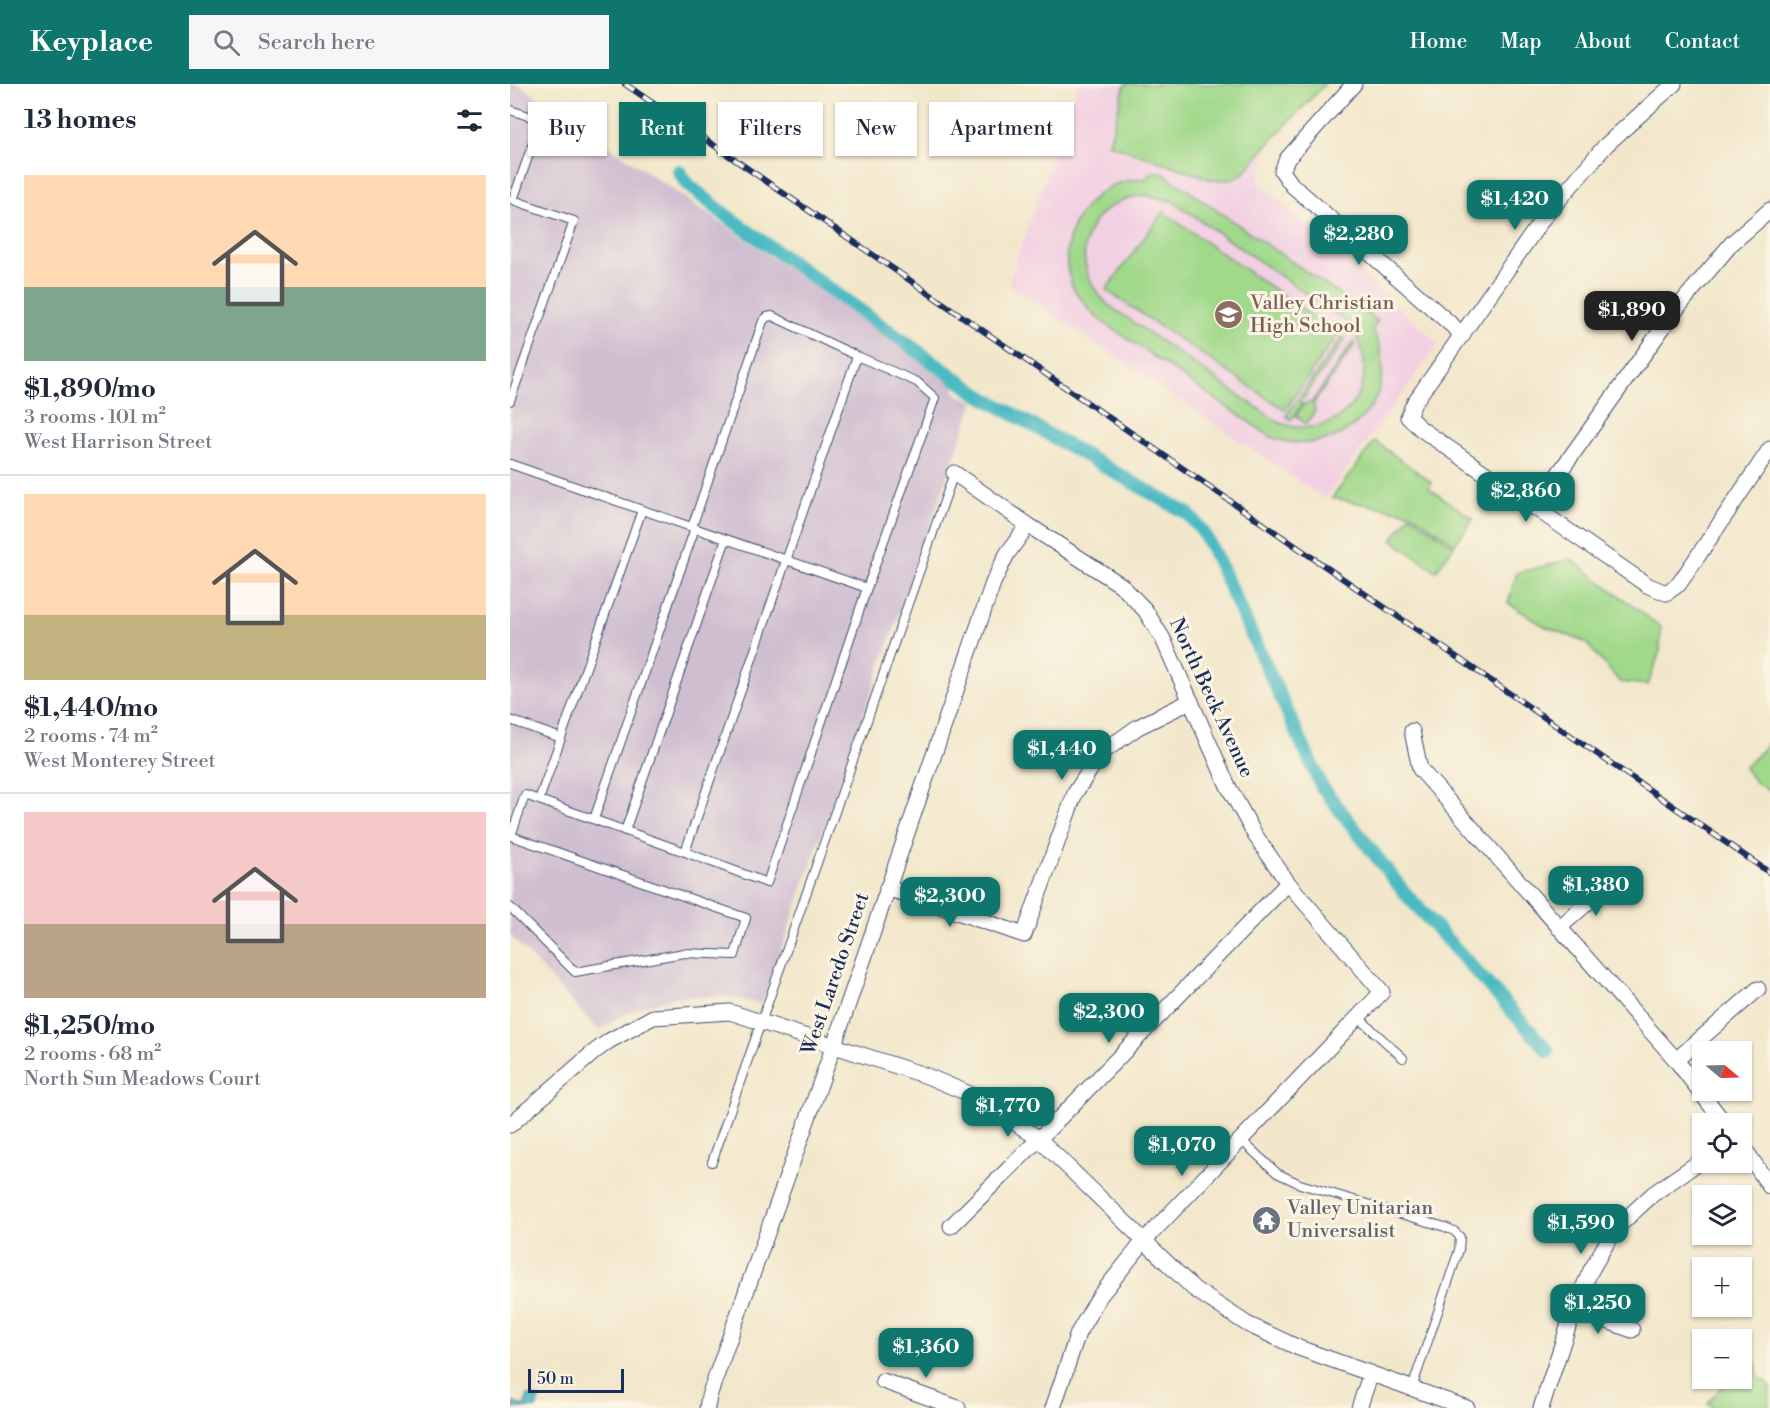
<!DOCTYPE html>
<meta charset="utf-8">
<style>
:root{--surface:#fff;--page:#f6f6f7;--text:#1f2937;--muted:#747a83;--line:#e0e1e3;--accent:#0f766e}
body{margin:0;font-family:"Libre Bodoni",serif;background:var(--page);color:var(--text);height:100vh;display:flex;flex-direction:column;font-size:22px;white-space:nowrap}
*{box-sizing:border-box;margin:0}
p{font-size:20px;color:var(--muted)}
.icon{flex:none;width:33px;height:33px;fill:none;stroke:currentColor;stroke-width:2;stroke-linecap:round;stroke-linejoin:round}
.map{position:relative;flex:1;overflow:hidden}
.sheet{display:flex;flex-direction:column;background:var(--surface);width:510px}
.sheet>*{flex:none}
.guide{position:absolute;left:18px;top:18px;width:570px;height:54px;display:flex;gap:12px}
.needle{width:39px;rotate:109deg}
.buttons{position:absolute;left:1182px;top:957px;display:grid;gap:12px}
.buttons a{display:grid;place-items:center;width:60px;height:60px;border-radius:0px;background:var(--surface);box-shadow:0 2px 4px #0004;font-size:30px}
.scale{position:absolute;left:18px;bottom:15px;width:96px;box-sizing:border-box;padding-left:6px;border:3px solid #1b2f5e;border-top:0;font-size:16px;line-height:21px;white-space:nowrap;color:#1b2f5e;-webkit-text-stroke:4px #fcf5e5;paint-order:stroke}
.price{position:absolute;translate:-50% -51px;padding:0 14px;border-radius:12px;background:var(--accent);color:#fff;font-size:20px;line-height:39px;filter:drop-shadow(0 2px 3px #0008)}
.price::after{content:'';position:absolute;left:50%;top:36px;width:18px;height:14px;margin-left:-9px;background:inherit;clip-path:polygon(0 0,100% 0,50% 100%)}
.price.selected{background:#222;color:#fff}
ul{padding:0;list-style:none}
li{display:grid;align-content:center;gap:12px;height:318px;padding:0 24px}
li+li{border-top:2px solid var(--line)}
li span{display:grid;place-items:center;height:186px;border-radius:0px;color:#555}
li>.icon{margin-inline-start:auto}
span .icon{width:108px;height:108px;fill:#fffc;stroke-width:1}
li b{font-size:26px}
h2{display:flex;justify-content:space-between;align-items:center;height:72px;padding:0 24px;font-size:26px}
.tag{padding:0 21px;border-radius:0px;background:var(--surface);box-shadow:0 2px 4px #0004;font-size:21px;line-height:54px}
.tag.selected{background:var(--accent);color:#fff}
header{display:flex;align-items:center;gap:36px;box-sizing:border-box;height:84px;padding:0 30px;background:var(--accent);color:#fff}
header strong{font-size:28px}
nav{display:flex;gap:33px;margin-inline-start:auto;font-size:21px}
.search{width:420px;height:54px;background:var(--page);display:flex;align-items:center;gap:15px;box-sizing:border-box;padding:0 21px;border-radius:0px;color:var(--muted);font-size:22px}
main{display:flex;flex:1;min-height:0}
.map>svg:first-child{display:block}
</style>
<header>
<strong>Keyplace</strong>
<div class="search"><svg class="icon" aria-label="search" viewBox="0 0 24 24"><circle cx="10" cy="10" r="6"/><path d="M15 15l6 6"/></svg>Search here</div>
<nav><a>Home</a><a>Map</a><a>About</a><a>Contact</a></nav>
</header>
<main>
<section class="sheet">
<h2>13 homes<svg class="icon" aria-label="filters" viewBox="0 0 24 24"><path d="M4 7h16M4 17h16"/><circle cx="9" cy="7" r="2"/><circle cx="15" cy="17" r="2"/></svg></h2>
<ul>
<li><span style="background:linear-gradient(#ffd9b3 60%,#7fa58c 0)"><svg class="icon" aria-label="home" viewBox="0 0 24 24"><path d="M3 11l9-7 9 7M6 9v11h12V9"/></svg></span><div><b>$1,890/mo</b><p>3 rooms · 101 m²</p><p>West Harrison Street</p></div></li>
<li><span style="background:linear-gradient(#ffd9b3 65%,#c2b280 0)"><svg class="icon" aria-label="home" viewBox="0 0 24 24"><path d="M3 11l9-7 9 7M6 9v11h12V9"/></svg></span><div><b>$1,440/mo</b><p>2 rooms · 74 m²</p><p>West Monterey Street</p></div></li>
<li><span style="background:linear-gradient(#f6c9c9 60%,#b9a48a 0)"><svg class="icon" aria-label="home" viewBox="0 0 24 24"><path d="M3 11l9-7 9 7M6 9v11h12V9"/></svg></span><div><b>$1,250/mo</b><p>2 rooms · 68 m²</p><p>North Sun Meadows Court</p></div></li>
</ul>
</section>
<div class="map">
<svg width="1260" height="1324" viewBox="0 0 1260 1324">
<rect width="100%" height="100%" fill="#fcf5e5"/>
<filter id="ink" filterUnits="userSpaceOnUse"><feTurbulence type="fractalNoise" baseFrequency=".0167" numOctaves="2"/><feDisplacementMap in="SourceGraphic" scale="12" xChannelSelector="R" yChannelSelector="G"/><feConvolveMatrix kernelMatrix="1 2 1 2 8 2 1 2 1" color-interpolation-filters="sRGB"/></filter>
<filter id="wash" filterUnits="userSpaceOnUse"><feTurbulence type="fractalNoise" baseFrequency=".008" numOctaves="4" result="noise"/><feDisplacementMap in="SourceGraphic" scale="24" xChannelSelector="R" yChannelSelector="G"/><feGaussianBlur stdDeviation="1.35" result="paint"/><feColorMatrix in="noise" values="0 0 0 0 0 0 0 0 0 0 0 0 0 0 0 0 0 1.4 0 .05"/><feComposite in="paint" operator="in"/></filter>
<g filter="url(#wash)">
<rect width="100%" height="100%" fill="#f2e7cb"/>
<path fill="#f2d0e2" d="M 568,0 L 815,0 L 758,60 L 748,98 L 929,260 L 815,415 L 498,200 Z"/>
<path fill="#cfbed0" d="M 0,0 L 8,0 L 443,297 L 446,310 L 464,317 L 252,920 L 213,912 L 166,913 L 132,923 L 107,934 L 89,947 L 0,851 Z"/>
<path fill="#a1d98b" stroke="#5e8474" stroke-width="1.5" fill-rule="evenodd" d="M 615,0 L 815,0 L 758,60 L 734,89 L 721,96 L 703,96 L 599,60 Z
M 642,88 L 651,88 L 868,237 L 862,245 C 899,312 831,380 761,353 L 586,233 C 578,224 569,215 563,203 C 545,163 568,114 609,99 C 618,96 628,95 637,94 ZM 636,111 L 662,117 L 833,235 C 884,287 836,365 768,338 L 597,220 C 554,177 575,116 636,111 Z
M 653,128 L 828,250 L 775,326 L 596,206 Z
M 832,253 L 835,255 L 790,319 L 792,320 L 781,336 L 776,332 Z
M 843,258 L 845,260 L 803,320 L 805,327 L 796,340 L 786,332 L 794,320 L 802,318 Z
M 865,357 L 921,398 L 919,404 L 963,435 L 945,460 L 901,429 L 822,414 Z
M 900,431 L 944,462 L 926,487 L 882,456 Z
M 1061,475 L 1151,543 L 1150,567 L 1138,601 L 1110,598 L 1075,558 L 1034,542 L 998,519 L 1007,489 Z
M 1260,658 L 1260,706 L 1247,700 L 1234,684 Z
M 1232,1261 L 1242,1262 L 1248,1293 L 1260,1301 L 1260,1322 L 1250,1324 L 1203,1324 L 1198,1319 L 1218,1295 L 1232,1294 Z"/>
<path fill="#4bbac2" stroke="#337490" stroke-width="1.5" d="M 18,1311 L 29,1315 L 26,1324 L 2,1324 L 4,1319 L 14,1322 Z"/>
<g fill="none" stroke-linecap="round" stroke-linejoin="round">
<path stroke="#4bbac2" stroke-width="14" d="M 169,87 L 176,99 L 218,133 L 468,310 L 678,430 L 693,448 L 705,471 L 812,703 L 894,808 L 1038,967"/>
</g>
</g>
<g filter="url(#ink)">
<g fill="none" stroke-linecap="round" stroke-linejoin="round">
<defs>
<path id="lane" d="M 0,26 L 31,36 L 3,116 L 64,137 L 0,317
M 347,272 L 407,298 L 425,314 L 357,504 L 257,799 L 175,768 Z
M 0,380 L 357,504
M 132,426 L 29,716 L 175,768
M 182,443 L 253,237 L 257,233 L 262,232 L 347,272
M 0,636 L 51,654
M 84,735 L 185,444
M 115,747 L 216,455
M 0,823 L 65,888 L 174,869 L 225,871 L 236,834 L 1,752 L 15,711 L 29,716
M 848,933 L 893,974
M 731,1056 L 767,1089 L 790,1100 L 935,1143 L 944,1147 L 950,1153 L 949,1166 L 902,1304
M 202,1078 L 444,389"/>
<path id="street" d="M 844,0 L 777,75 L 772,87 L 782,101 L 953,251
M 1164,0 L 1096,61 L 1034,133 L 904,319 L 898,333 L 911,345 L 1137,501 L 1156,509 L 1169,500 L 1260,365
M 444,389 L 518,441 L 611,501 L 635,526 L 653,555 L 718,702 L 745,751 L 778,799 L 872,908 L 634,1157 L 589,1213 L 568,1249 L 543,1324
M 1024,424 L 1164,228 L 1222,159 L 1260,126
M 902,647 L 910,685 L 1166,976 L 1215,1040
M 377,804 L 514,851 L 565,709 L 591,669 L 628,643 L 681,617
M 1049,844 L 1102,797
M 1166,976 L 1248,905
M 0,1041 L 84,968 L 99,957 L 143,933 L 220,928 L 417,992 L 469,1014 L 529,1055 L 684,1205 L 737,1240 L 789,1264 L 957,1324
M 1232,1061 L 1260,1103
M 441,1142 L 542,1042 L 778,799
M 1064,1225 L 1122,1246
M 373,1297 L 448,1324
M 197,1324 L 199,1312 L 324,961 L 483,499 L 497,470 L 518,441
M 849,1324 L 861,1289
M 1031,1324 L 1064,1225 L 1080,1188 L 1104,1146 L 1143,1110 L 1192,1076"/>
</defs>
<use href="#lane" stroke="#3b4b6e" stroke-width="10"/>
<use href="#street" stroke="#3b4b6e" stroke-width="17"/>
<use href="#lane" stroke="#fff" stroke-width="8"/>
<use href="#street" stroke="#fff" stroke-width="15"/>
<defs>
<path id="rail" d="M 115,0 L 1260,789"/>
</defs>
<use href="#rail" stroke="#1b2f5e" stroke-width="6"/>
<use href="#rail" stroke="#fcf5e5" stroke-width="4" stroke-dasharray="11" stroke-linecap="butt"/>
</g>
</g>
<defs>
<symbol id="school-disc" viewBox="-11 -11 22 22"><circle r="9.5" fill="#8d6e63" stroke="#fcf5e5"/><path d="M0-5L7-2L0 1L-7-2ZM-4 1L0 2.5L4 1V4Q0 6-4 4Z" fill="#fff"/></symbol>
<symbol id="temple-disc" viewBox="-11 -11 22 22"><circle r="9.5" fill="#6b7280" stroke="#fcf5e5"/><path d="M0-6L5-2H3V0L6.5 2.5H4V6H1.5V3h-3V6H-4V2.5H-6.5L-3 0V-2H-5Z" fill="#fff"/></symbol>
</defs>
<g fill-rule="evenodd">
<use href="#school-disc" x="702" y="214" width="33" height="33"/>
<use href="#temple-disc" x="740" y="1120" width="33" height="33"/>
</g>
<g text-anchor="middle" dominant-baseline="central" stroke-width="6" stroke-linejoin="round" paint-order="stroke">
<g font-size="20" fill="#785e54" stroke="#fcf5e5" text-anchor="start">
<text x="740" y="219">Valley Christian<tspan x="740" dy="23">High School</tspan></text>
</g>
<g font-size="20" fill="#1b2f5e" stroke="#fcf5e5">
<text transform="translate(701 614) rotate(65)">North Beck Avenue</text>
<text transform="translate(326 890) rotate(-71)">West Laredo Street</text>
</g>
<g font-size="20" fill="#5b616d" stroke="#fcf5e5" text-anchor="start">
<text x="777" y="1124">Valley Unitarian<tspan x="777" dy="23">Universalist</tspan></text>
</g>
</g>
</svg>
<div class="buttons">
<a><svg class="needle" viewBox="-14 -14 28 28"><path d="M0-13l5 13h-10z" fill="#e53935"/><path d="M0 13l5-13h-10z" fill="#747a83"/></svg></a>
<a><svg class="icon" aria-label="locate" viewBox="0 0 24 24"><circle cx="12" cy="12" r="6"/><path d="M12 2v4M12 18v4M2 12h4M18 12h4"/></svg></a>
<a><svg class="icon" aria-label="layers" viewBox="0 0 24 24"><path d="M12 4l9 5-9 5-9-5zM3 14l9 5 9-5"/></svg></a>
<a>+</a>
<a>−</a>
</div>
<div class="scale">50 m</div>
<b class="price" style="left:1005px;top:147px">$1,420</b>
<b class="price" style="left:849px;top:182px">$2,280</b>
<b class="price selected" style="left:1122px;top:258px">$1,890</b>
<b class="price" style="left:1016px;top:439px">$2,860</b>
<b class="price" style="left:552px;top:697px">$1,440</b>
<b class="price" style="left:1086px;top:833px">$1,380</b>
<b class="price" style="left:440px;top:844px">$2,300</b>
<b class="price" style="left:599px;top:960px">$2,300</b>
<b class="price" style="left:498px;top:1054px">$1,770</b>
<b class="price" style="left:672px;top:1093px">$1,070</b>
<b class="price" style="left:1071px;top:1171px">$1,590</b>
<b class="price" style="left:1088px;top:1251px">$1,250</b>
<b class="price" style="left:416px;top:1295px">$1,360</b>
<div class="guide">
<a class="tag">Buy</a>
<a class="tag selected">Rent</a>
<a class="tag">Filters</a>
<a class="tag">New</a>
<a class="tag">Apartment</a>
</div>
</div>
</main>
